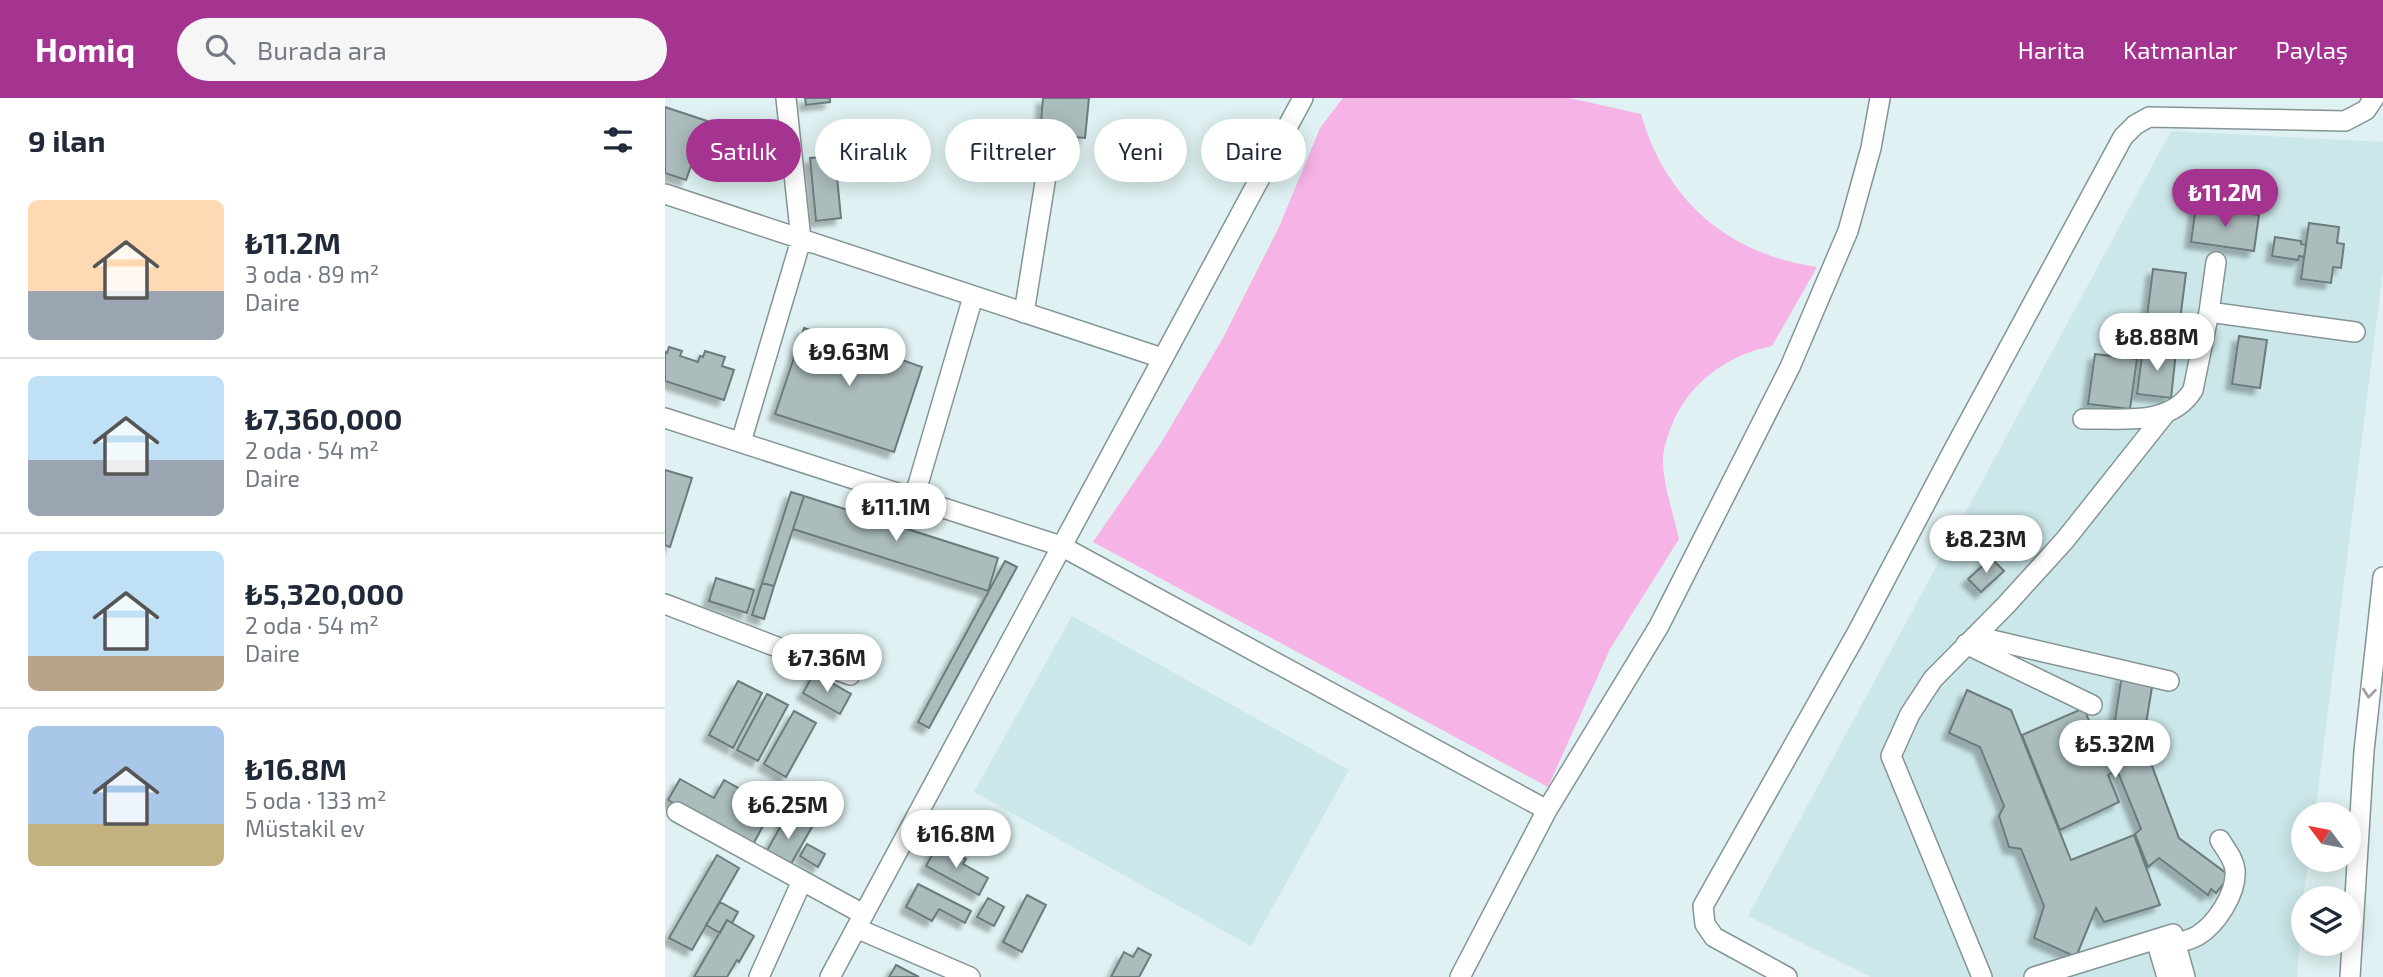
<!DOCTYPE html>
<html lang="tr">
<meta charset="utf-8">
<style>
:root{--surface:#fff;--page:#f6f6f7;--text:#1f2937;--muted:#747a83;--line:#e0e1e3;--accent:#a53491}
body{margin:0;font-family:"Exo 2",sans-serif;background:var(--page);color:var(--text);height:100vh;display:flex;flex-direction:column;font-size:26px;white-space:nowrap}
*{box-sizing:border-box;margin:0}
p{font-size:23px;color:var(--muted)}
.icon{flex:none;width:38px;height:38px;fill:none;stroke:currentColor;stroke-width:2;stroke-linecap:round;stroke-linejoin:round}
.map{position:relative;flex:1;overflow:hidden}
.details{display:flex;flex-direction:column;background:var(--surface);width:665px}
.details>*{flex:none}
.hud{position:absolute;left:21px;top:21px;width:665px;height:63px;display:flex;gap:14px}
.needle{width:46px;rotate:302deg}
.controls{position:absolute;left:1626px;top:704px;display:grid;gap:14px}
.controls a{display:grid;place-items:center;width:70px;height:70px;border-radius:50%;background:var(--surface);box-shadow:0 4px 18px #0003;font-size:35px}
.price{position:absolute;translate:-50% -60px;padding:0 16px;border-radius:24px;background:#fff;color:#222;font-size:23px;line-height:46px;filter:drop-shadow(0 2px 4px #0008)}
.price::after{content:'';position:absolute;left:50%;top:42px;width:21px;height:16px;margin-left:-10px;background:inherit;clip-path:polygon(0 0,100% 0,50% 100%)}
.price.active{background:var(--accent);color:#fff}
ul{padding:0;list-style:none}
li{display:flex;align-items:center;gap:21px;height:175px;padding:0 28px}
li+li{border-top:2px solid var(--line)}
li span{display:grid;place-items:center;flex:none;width:196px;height:140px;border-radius:10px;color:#555}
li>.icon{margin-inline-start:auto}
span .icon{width:84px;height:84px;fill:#fffc;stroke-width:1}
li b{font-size:30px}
h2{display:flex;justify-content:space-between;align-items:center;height:84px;padding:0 28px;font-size:30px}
.tag{padding:0 24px;border-radius:32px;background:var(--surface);box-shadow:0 4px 18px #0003;font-size:24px;line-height:63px}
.tag.active{background:var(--accent);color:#fff}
header{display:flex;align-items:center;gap:42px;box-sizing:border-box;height:98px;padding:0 35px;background:var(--accent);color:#fff}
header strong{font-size:33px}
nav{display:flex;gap:38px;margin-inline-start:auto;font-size:24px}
.search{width:490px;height:63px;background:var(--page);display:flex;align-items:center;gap:18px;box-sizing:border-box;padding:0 24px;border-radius:38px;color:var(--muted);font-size:26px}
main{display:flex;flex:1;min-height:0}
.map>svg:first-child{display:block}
</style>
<header>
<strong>Homiq</strong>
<div class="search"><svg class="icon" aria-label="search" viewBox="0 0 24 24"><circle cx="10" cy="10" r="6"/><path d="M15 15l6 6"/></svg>Burada ara</div>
<nav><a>Harita</a><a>Katmanlar</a><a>Paylaş</a></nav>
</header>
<main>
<section class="details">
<h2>9 ilan<svg class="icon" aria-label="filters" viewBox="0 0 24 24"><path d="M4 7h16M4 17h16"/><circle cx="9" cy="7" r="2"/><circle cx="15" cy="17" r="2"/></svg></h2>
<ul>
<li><span style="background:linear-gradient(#ffd9b3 65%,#9aa5b1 0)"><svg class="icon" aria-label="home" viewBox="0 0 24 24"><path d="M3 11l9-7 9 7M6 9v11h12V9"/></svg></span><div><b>₺11.2M</b><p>3 oda · 89 m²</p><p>Daire</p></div></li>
<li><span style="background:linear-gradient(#bfe0f5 60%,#9aa5b1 0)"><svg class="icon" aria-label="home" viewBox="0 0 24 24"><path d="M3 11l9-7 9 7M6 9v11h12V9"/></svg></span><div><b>₺7,360,000</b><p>2 oda · 54 m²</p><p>Daire</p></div></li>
<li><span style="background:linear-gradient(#bfe0f5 75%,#b9a48a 0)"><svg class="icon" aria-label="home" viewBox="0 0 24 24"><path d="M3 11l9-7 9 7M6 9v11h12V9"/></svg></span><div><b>₺5,320,000</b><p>2 oda · 54 m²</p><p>Daire</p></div></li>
<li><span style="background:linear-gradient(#a9c7e8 70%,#c2b280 0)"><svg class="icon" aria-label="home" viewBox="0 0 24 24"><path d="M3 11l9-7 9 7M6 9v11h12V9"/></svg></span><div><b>₺16.8M</b><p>5 oda · 133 m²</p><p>Müstakil ev</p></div></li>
</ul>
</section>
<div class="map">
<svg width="1718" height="879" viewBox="0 0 1718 879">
<defs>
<filter id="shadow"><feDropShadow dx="-6" dy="6" stdDeviation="2" flood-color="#0004"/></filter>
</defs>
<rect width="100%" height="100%" fill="#dff1f2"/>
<path fill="#cce7e9" d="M 1506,33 L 1718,44 L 1718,171 L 1650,716 L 1638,716 L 1638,761 L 1644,761 L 1638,800 L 1632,879 L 1206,879 L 1083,818 Z
M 407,518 L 684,672 L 586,848 L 309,694 Z"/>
<path fill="#f6b3e5" d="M 678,0 L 904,0 L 976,16 C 1001,103 1063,156 1152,169 L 1107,248 C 1062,257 1023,285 1006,329 C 1002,340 997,354 998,366 C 999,390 1009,417 1014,441 L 945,551 L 883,689 L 428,444 L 496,345 L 558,240 L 614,129 L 655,30 Z"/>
<path fill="#abbcbd" stroke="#6b7b7b" stroke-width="2" filter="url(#shadow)" d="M 140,0 L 165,0 L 165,4 L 141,7 Z
M 378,0 L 424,0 L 420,40 L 375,36 Z
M 0,9 L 42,23 L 21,82 L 0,75 Z
M 170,58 L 176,120 L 151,123 L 145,60 Z
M 1531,108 L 1594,117 L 1589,153 L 1526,144 Z
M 1644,125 L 1674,129 L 1672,145 L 1679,146 L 1676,170 L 1668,169 L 1666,185 L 1636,181 Z
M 1610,139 L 1636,143 L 1636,146 L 1641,147 L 1639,159 L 1634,158 L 1633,162 L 1607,158 Z
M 1488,171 L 1521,175 L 1511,254 L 1478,250 Z
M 139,230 L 174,241 L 177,232 L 229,249 L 226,258 L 257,269 L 229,354 L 110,316 Z
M 1574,238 L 1602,242 L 1595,290 L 1567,286 Z
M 4,249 L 17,253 L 15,258 L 33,264 L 35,258 L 38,259 L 40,253 L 60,259 L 57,268 L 69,272 L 59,302 L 0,283 L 0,254 L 2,255 Z
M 1478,250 L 1511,254 L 1506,300 L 1472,296 Z
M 1430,256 L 1472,261 L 1465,311 L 1423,306 Z
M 0,372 L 27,380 L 5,449 L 0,447 Z
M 126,394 L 139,398 L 109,488 L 97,485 Z
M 139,398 L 333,460 L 323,493 L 128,431 Z
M 1326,460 L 1339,473 L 1316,494 L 1303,481 Z
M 340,463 L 352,469 L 264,630 L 253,624 Z
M 51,480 L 89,492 L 82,515 L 44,503 Z
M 97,485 L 109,488 L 99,521 L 87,517 Z
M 149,575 L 186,596 L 175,616 L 138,595 Z
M 1457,577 L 1488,583 L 1478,644 L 1514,740 L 1565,778 L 1551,795 L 1546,791 L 1543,797 L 1494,760 L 1483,769 L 1470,736 L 1476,731 L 1452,672 L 1443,677 L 1454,704 L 1395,732 L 1357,637 L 1419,610 L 1431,640 L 1448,635 Z
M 73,583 L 97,595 L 68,650 L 44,637 Z
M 1302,592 L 1346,612 L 1406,762 L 1469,737 L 1495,807 L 1439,824 L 1431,810 L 1411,859 L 1369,840 L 1379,808 L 1356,751 L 1344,749 L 1334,718 L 1339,708 L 1315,649 L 1284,635 Z
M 102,596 L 123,607 L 93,663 L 72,652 Z
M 129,613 L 151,625 L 121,679 L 99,666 Z
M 15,681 L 49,700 L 59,682 L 82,695 L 72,713 L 98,728 L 86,750 L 3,702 Z
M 123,715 L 147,729 L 123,771 L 99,758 Z
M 142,746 L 160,756 L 153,769 L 135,758 Z
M 273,746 L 301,761 L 298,766 L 323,780 L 314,797 L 261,768 Z
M 52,757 L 74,770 L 27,852 L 4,840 Z
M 253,786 L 306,813 L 300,825 L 274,811 L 267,823 L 241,809 Z
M 362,797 L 381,807 L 357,854 L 338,844 Z
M 323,800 L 339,809 L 329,828 L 312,819 Z
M 55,804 L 73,814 L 67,825 L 62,822 L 55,835 L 41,827 Z
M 62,822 L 89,838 L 74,864 L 72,862 L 62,879 L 29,879 Z
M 473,850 L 486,857 L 474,879 L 446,879 L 459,854 L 468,859 Z
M 231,867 L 254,879 L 224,879 Z"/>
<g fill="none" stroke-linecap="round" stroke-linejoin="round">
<defs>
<path id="minor" d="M 0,96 L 497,260
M 1544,214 L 1690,234
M 359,215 L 382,72
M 0,320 L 396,448 L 882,712
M 1418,321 C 1456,320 1505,329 1528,292 L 1544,214 L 1551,164
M 76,344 L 136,142 L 121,0
M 249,400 L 308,199
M 0,506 L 185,577
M 1310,538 L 1504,583
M 1301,546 L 1427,607
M 12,714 L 198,816
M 191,830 L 305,879
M 1491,842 L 1502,879
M 1511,845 C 1518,843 1525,842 1532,838 C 1551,827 1572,795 1570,772 C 1569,761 1561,752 1555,742
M 94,879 L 137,783
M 165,879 L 638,0
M 795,879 L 882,712 L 994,528 L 1125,269 L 1183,133 L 1206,50 L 1215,0
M 1122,879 L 1049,839 L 1040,826 L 1038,808 L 1192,535 L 1287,355 L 1458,39 L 1470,27 L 1484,19 L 1680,23 L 1701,12 L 1709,0
M 1317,879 L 1226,658 L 1245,616 L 1268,581 L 1341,507 L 1400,442 L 1500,316
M 1369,879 L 1508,836 L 1520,879
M 1685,879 L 1699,653 L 1718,479"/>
</defs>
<use href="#minor" stroke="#849495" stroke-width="22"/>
<use href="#minor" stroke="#fff" stroke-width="19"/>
</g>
<defs><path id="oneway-chevron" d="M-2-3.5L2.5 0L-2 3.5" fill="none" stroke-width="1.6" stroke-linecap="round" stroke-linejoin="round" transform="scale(1.75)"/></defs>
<use stroke="#9ea1a1" href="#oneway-chevron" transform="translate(1704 595) rotate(96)"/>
</svg>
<div class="controls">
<a><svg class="needle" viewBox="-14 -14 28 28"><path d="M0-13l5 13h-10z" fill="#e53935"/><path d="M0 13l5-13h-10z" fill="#747a83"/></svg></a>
<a><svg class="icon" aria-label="layers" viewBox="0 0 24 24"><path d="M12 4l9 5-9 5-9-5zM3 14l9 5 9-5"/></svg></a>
</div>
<b class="price active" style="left:1560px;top:131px">₺11.2M</b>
<b class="price" style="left:1492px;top:275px">₺8.88M</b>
<b class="price" style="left:184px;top:290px">₺9.63M</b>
<b class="price" style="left:231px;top:445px">₺11.1M</b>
<b class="price" style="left:1321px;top:477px">₺8.23M</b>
<b class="price" style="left:162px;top:596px">₺7.36M</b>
<b class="price" style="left:1450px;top:682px">₺5.32M</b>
<b class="price" style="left:123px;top:743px">₺6.25M</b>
<b class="price" style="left:291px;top:772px">₺16.8M</b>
<div class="hud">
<a class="tag active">Satılık</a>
<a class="tag">Kiralık</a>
<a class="tag">Filtreler</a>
<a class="tag">Yeni</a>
<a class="tag">Daire</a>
</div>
</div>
</main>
